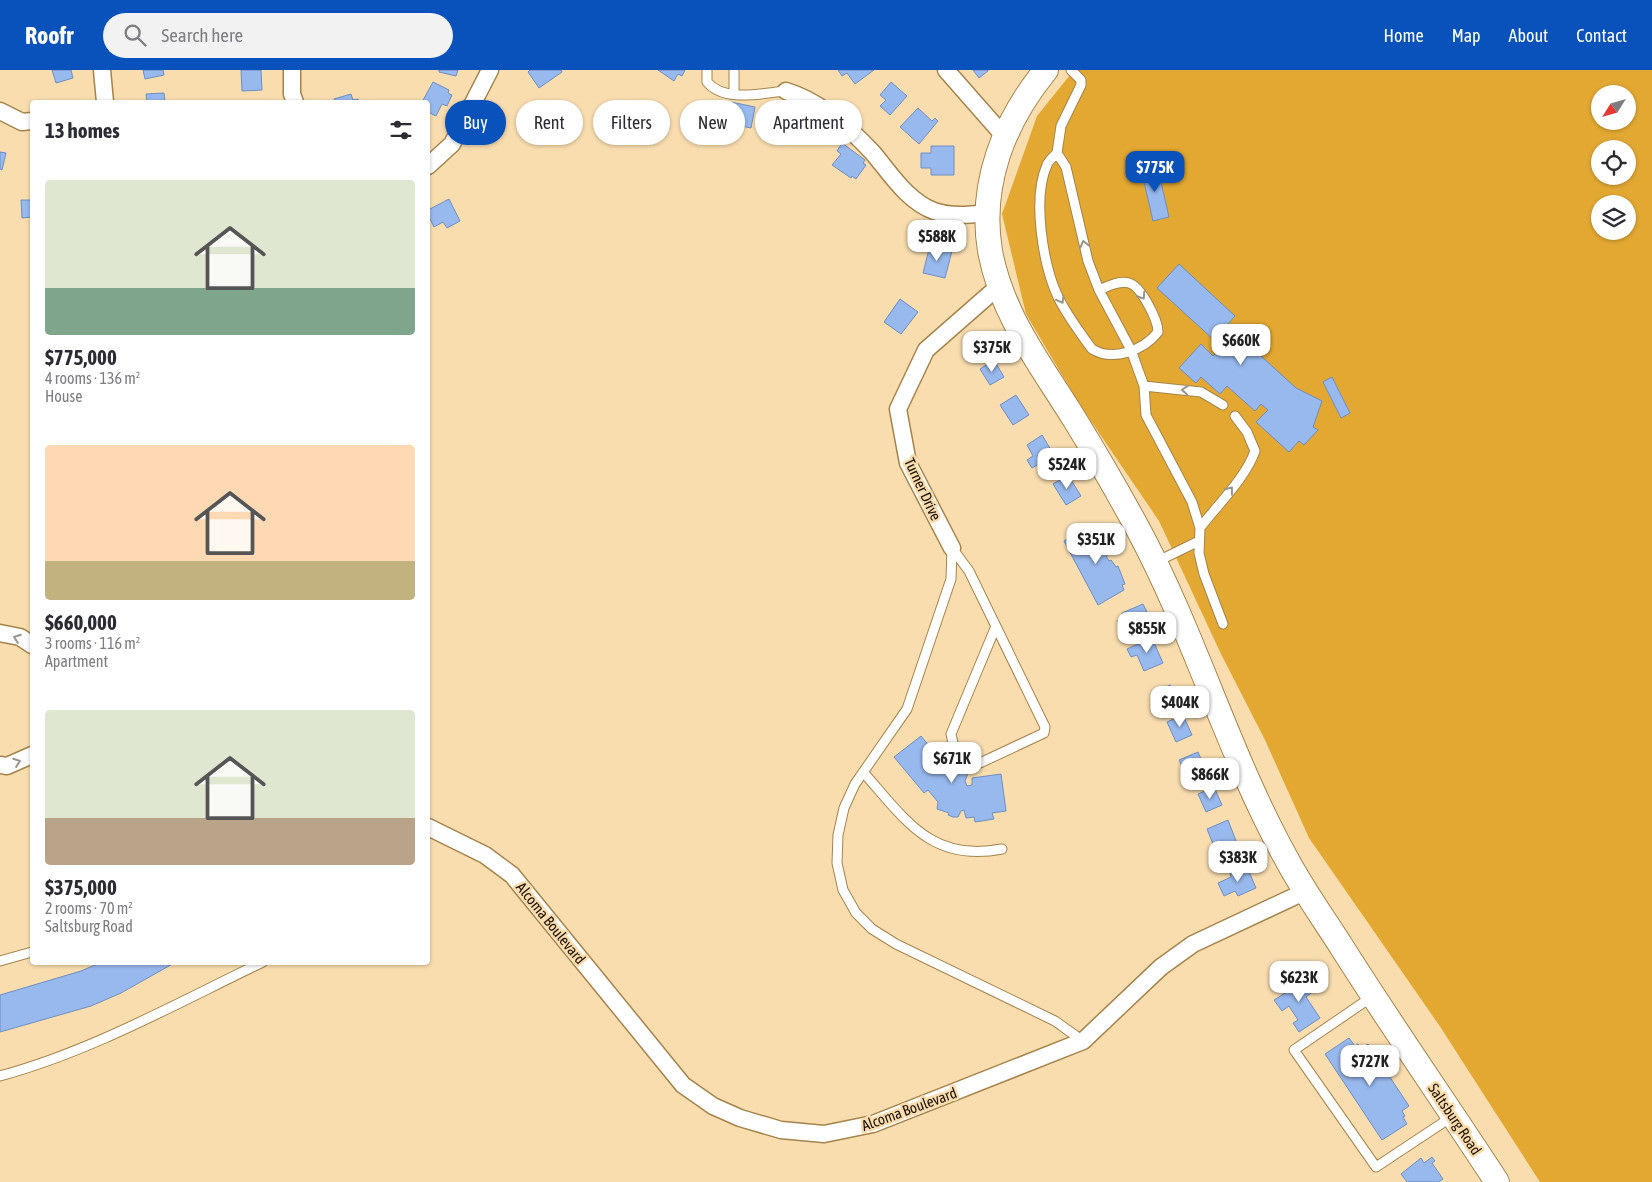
<!DOCTYPE html>
<meta charset="utf-8">
<style>
:root{--surface:#fff;--page:#f2f2f3;--text:#2b2b33;--muted:#7c7c81;--accent:#0952bc}
body{margin:0;font-family:"Asap Condensed",sans-serif;background:var(--page);color:var(--text);height:100vh;display:flex;flex-direction:column;font-size:19px;white-space:nowrap}
*{box-sizing:border-box;margin:0}
p{font-size:16px;color:var(--muted)}
.icon{flex:none;width:28px;height:28px;fill:none;stroke:currentColor;stroke-width:2;stroke-linecap:round;stroke-linejoin:round}
.map{position:relative;flex:1;overflow:hidden}
.sheet{position:absolute;left:30px;top:30px;width:400px;height:865px;display:flex;flex-direction:column;background:var(--surface);border-radius:5px;box-shadow:0 1px 4px #0004}
.sheet>*{flex:none}
.hud{position:absolute;left:445px;top:30px;width:475px;height:45px;display:flex;gap:10px}
.needle{width:32px;rotate:233deg}
.tools{position:absolute;left:1591px;top:15px;display:grid;gap:10px}
.tools a{display:grid;place-items:center;width:45px;height:45px;border-radius:50%;background:var(--surface);box-shadow:0 1px 4px #0004;font-size:25px}
.price{position:absolute;translate:-50% -42px;padding:0 11px;border-radius:10px;background:#fff;color:#222;font-size:16px;line-height:32px;filter:drop-shadow(0 1px 2px #0008)}
.price::after{content:'';position:absolute;left:50%;top:30px;width:15px;height:11px;margin-left:-8px;background:inherit;clip-path:polygon(0 0,100% 0,50% 100%)}
.price.active{background:var(--accent);color:#fff}
ul{padding:0;list-style:none}
li{display:grid;align-content:center;gap:10px;height:265px;padding:0 15px}
li span{display:grid;place-items:center;height:155px;border-radius:5px;color:#555}
li>.icon{margin-inline-start:auto}
span .icon{width:90px;height:90px;fill:#fffc;stroke-width:1}
li b{font-size:21px}
h2{display:flex;justify-content:space-between;align-items:center;height:60px;padding:0 15px;font-size:21px}
.pill{padding:0 18px;border-radius:22px;background:var(--surface);box-shadow:0 1px 4px #0004;font-size:18px;line-height:45px}
.pill.active{background:var(--accent);color:#fff}
header{display:flex;align-items:center;gap:30px;box-sizing:border-box;height:70px;padding:0 25px;background:var(--accent);color:#fff}
header strong{font-size:24px}
nav{display:flex;gap:28px;margin-inline-start:auto;font-size:18px}
.search{width:350px;height:45px;background:var(--page);display:flex;align-items:center;gap:12px;box-sizing:border-box;padding:0 18px;border-radius:28px;color:var(--muted);font-size:19px}
.map>svg:first-child{display:block}
</style>
<header>
<strong>Roofr</strong>
<div class="search"><svg class="icon" aria-label="search" viewBox="0 0 24 24"><circle cx="10" cy="10" r="6"/><path d="M15 15l6 6"/></svg>Search here</div>
<nav><a>Home</a><a>Map</a><a>About</a><a>Contact</a></nav>
</header>
<div class="map">
<svg width="1652" height="1112" viewBox="0 0 1652 1112">
<rect width="100%" height="100%" fill="#f9ddaf"/>
<path fill="#e3a832" fill-rule="evenodd" d="M 1074,0 L 1652,0 L 1652,1112 L 1540,1112 L 1439,955 L 1309,768 L 1265,670 L 1221,584 L 1159,451 L 1078,332 L 1026,244 L 1002,144 L 1037,46 ZM 1600,24 L 1628,24 L 1628,51 L 1600,51 ZM 1600,79 L 1628,79 L 1628,106 L 1600,106 ZM 1600,134 L 1628,134 L 1628,161 L 1600,161 Z"/>
<path fill="#98b9ee" stroke="#6e8ec1" d="M 52,0 L 71,0 L 73,8 L 56,13 Z
M 143,0 L 163,0 L 164,5 L 145,9 Z
M 241,0 L 261,0 L 262,20 L 242,21 Z
M 439,0 L 458,0 L 456,6 L 439,2 Z
M 530,0 L 561,0 L 562,2 L 539,18 L 528,2 Z
M 658,0 L 685,0 L 682,6 L 678,4 L 674,11 Z
M 838,0 L 874,0 L 855,14 L 847,3 L 842,6 Z
M 973,0 L 988,0 L 988,1 L 979,8 Z
M 433,12 L 449,20 L 448,23 L 452,25 L 447,36 L 442,34 L 436,46 L 428,42 L 428,32 L 422,32 Z
M 891,12 L 907,26 L 890,45 L 880,36 L 886,30 L 880,25 Z
M 164,23 L 165,32 L 147,32 L 146,24 Z
M 351,24 L 353,30 L 358,29 L 359,32 L 335,32 L 334,29 Z
M 731,32 L 755,37 L 751,58 L 727,53 Z
M 918,38 L 932,51 L 935,48 L 938,51 L 919,74 L 900,57 Z
M 842,73 L 865,90 L 863,93 L 866,95 L 856,109 L 852,106 L 851,108 L 832,95 L 841,84 L 837,81 Z
M 931,76 L 954,76 L 954,105 L 931,105 L 931,98 L 921,98 L 921,83 L 931,83 Z
M 0,82 L 6,83 L 2,100 L 0,99 Z
M 1157,95 L 1169,147 L 1153,151 L 1141,99 Z
M 449,129 L 460,151 L 447,158 L 443,152 L 434,157 L 428,145 L 428,140 Z
M 21,130 L 32,130 L 32,147 L 22,148 Z
M 930,175 L 952,181 L 945,208 L 923,203 Z
M 1179,194 L 1235,246 L 1227,255 L 1296,318 L 1322,331 L 1313,357 L 1318,360 L 1304,375 L 1299,371 L 1289,382 L 1256,352 L 1268,340 L 1261,334 L 1255,341 L 1227,316 L 1220,324 L 1201,307 L 1196,313 L 1179,298 L 1201,274 L 1213,286 L 1217,282 L 1221,285 L 1233,272 L 1222,261 L 1214,270 L 1157,218 Z
M 900,229 L 918,242 L 901,264 L 884,252 Z
M 994,290 L 1004,307 L 990,315 L 980,299 Z
M 1332,307 L 1350,343 L 1341,348 L 1323,312 Z
M 1016,325 L 1029,345 L 1013,355 L 1000,335 Z
M 1042,365 L 1054,385 L 1032,398 L 1027,390 L 1033,386 L 1027,375 Z
M 1068,405 L 1081,426 L 1066,435 L 1053,414 Z
M 1089,457 L 1092,462 L 1095,460 L 1099,467 L 1101,466 L 1109,484 L 1106,486 L 1109,491 L 1111,490 L 1116,497 L 1118,496 L 1125,514 L 1122,515 L 1124,520 L 1098,535 L 1064,471 Z
M 1143,534 L 1147,542 L 1144,543 L 1148,553 L 1151,552 L 1155,560 L 1133,570 L 1131,564 L 1124,567 L 1117,551 L 1124,548 L 1122,543 Z
M 1152,568 L 1163,593 L 1144,601 L 1137,585 L 1131,587 L 1127,579 Z
M 1170,615 L 1179,634 L 1163,643 L 1153,623 Z
M 1183,645 L 1192,665 L 1176,672 L 1167,652 Z
M 921,666 L 951,702 L 947,706 L 952,711 L 960,700 L 968,703 L 965,711 L 967,716 L 972,715 L 972,708 L 1001,704 L 1006,741 L 992,743 L 994,749 L 975,752 L 974,747 L 966,748 L 964,740 L 961,741 L 958,747 L 953,747 L 948,745 L 949,743 L 937,739 L 938,732 L 928,720 L 924,723 L 894,687 Z
M 1198,682 L 1208,705 L 1190,713 L 1179,690 Z
M 1214,717 L 1222,735 L 1206,742 L 1198,724 Z
M 1228,750 L 1238,776 L 1217,784 L 1207,759 Z
M 1247,797 L 1256,818 L 1238,826 L 1235,821 L 1224,826 L 1218,813 L 1231,807 L 1230,804 Z
M 102,892 L 176,892 L 121,923 L 91,936 L 0,962 L 0,925 L 81,901 Z
M 1304,904 L 1315,920 L 1306,927 L 1320,948 L 1299,962 L 1293,953 L 1298,950 L 1289,936 L 1282,941 L 1274,930 L 1290,920 L 1287,916 Z
M 1349,968 L 1355,976 L 1358,974 L 1361,979 L 1368,974 L 1409,1036 L 1402,1041 L 1405,1046 L 1403,1047 L 1407,1054 L 1382,1070 L 1325,984 Z
M 1432,1087 L 1435,1091 L 1432,1093 L 1443,1109 L 1439,1112 L 1407,1112 L 1401,1104 L 1421,1088 L 1424,1093 Z"/>
<g fill="none" stroke-linecap="round" stroke-linejoin="round">
<defs>
<path id="service" d="M 707,0 L 707,12 C 725,33 762,23 786,21
M 734,0 L 734,24
M 1057,83 L 1061,56 L 1081,15 L 1081,10 L 1071,0
M 1099,220 L 1088,191 L 1066,97 L 1057,83 C 1053,87 1048,91 1047,95 C 1032,128 1043,195 1058,227 C 1067,245 1080,263 1092,279 C 1113,292 1144,280 1158,262 C 1158,250 1141,216 1129,213 C 1120,210 1108,216 1099,220 L 1131,280 L 1144,316 L 1146,345 L 1192,432 L 1200,458 L 1199,483 L 1204,504 L 1223,554
M 1144,316 L 1201,322 L 1223,335
M 1200,458 C 1218,434 1245,409 1255,381 L 1247,362 L 1235,346
M 952,478 L 951,509 L 907,639 L 855,714 L 844,738 L 838,765 L 837,793 L 843,820 L 856,843 L 872,859 L 896,874 L 1055,951 L 1083,971
M 952,478 L 969,501 L 1045,657 L 1044,663 L 980,693 L 966,692 L 955,682 L 951,664 L 996,556
M 1156,492 L 1199,471
M 863,702 C 905,749 931,793 1002,779
M 0,891 L 32,882
M 1373,926 L 1294,980 L 1376,1097 L 1453,1046
M 0,1006 C 92,981 177,933 263,892"/>
<path id="minor" d="M 102,0 L 105,32
M 292,0 L 292,24 L 295,32
M 946,0 L 1004,66
M 786,21 C 819,31 850,58 873,83 C 890,103 908,132 934,141 C 952,147 969,145 988,143
M 0,41 L 22,52 L 32,51
M 428,96 L 452,74 L 490,0
M 952,478 L 908,393 L 898,339 L 926,280 L 999,216
M 0,563 L 20,567 L 32,575
M 0,695 L 7,696 L 32,685
M 428,757 L 485,785 L 512,805 L 683,1015 L 713,1036 L 740,1048 L 781,1060 L 824,1064 L 873,1054 L 1083,971 L 1161,897 L 1193,874 L 1306,821"/>
<path id="secondary" d="M 1046,0 C 1004,51 979,114 990,181 C 1002,246 1041,295 1075,350 C 1097,386 1118,422 1138,459 C 1195,565 1228,683 1286,788 C 1303,820 1324,849 1343,879 C 1393,958 1446,1034 1497,1112"/>
</defs>
<use href="#service" stroke="#a5844c" stroke-width="11"/>
<use href="#minor" stroke="#a5844c" stroke-width="19"/>
<use href="#secondary" stroke="#a5844c" stroke-width="26"/>
<use href="#service" stroke="#fff" stroke-width="9"/>
<use href="#minor" stroke="#fff" stroke-width="16"/>
<use href="#secondary" stroke="#fff" stroke-width="24"/>
</g>
<defs><path id="oneway-chevron" d="M-2-3.5L2.5 0L-2 3.5" fill="none" stroke-width="1.6" stroke-linecap="round" stroke-linejoin="round" transform="scale(1.25)"/></defs>
<g stroke="#99948c">
<use href="#oneway-chevron" transform="translate(1084 174) rotate(-104)"/>
<use href="#oneway-chevron" transform="translate(1142 226) rotate(57)"/>
<use href="#oneway-chevron" transform="translate(1061 230) rotate(61)"/>
<use href="#oneway-chevron" transform="translate(1185 320) rotate(-175)"/>
<use href="#oneway-chevron" transform="translate(1230 420) rotate(-52)"/>
<use href="#oneway-chevron" transform="translate(17 568) rotate(-160)"/>
<use href="#oneway-chevron" transform="translate(17 692) rotate(-20)"/>
</g>
<g text-anchor="middle" dominant-baseline="central" stroke-width="5" stroke-linejoin="round" paint-order="stroke">
<g font-size="15" fill="#1d1100" stroke="#f9ddaf">
<text transform="translate(923 419) rotate(65)">Turner Drive</text>
<text transform="translate(551 853) rotate(51)">Alcoma Boulevard</text>
<text transform="translate(909 1039) rotate(-20)">Alcoma Boulevard</text>
<text transform="translate(1455 1049) rotate(56)">Saltsburg Road</text>
</g>
</g>
</svg>
<div class="tools">
<a><svg class="needle" viewBox="-14 -14 28 28"><path d="M0-13l5 13h-10z" fill="#e53935"/><path d="M0 13l5-13h-10z" fill="#7c7c81"/></svg></a>
<a><svg class="icon" aria-label="locate" viewBox="0 0 24 24"><circle cx="12" cy="12" r="6"/><path d="M12 2v4M12 18v4M2 12h4M18 12h4"/></svg></a>
<a><svg class="icon" aria-label="layers" viewBox="0 0 24 24"><path d="M12 4l9 5-9 5-9-5zM3 14l9 5 9-5"/></svg></a>
</div>
<b class="price active" style="left:1155px;top:123px">$775K</b>
<b class="price" style="left:937px;top:192px">$588K</b>
<b class="price" style="left:1241px;top:296px">$660K</b>
<b class="price" style="left:992px;top:303px">$375K</b>
<b class="price" style="left:1067px;top:420px">$524K</b>
<b class="price" style="left:1096px;top:495px">$351K</b>
<b class="price" style="left:1147px;top:584px">$855K</b>
<b class="price" style="left:1180px;top:658px">$404K</b>
<b class="price" style="left:952px;top:714px">$671K</b>
<b class="price" style="left:1210px;top:730px">$866K</b>
<b class="price" style="left:1238px;top:813px">$383K</b>
<b class="price" style="left:1299px;top:933px">$623K</b>
<b class="price" style="left:1370px;top:1017px">$727K</b>
<div class="hud">
<a class="pill active">Buy</a>
<a class="pill">Rent</a>
<a class="pill">Filters</a>
<a class="pill">New</a>
<a class="pill">Apartment</a>
</div>
<section class="sheet">
<h2>13 homes<svg class="icon" aria-label="filters" viewBox="0 0 24 24"><path d="M4 7h16M4 17h16"/><circle cx="9" cy="7" r="2"/><circle cx="15" cy="17" r="2"/></svg></h2>
<ul>
<li><span style="background:linear-gradient(#dfe7d0 70%,#7fa58c 0)"><svg class="icon" aria-label="home" viewBox="0 0 24 24"><path d="M3 11l9-7 9 7M6 9v11h12V9"/></svg></span><div><b>$775,000</b><p>4 rooms · 136 m²</p><p>House</p></div></li>
<li><span style="background:linear-gradient(#ffd9b3 75%,#c2b280 0)"><svg class="icon" aria-label="home" viewBox="0 0 24 24"><path d="M3 11l9-7 9 7M6 9v11h12V9"/></svg></span><div><b>$660,000</b><p>3 rooms · 116 m²</p><p>Apartment</p></div></li>
<li><span style="background:linear-gradient(#dfe7d0 70%,#b9a48a 0)"><svg class="icon" aria-label="home" viewBox="0 0 24 24"><path d="M3 11l9-7 9 7M6 9v11h12V9"/></svg></span><div><b>$375,000</b><p>2 rooms · 70 m²</p><p>Saltsburg Road</p></div></li>
</ul>
</section>
</div>
